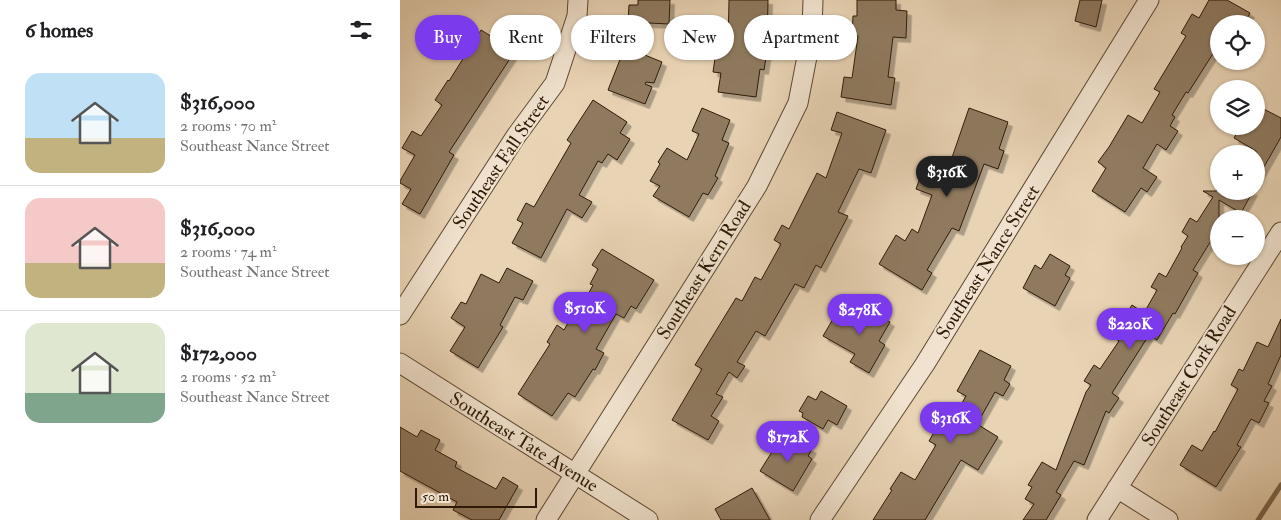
<!DOCTYPE html>
<meta charset="utf-8">
<style>
:root{--surface:#fff;--page:#f6f6f6;--text:#202124;--muted:#757577;--line:#e0e0e0;--accent:#7c3aed}
body{margin:0;font-family:"IM FELL Double Pica",serif;background:var(--page);color:var(--text);height:100vh;display:flex;flex-direction:column;font-size:19px;white-space:nowrap}
*{box-sizing:border-box;margin:0}
p{font-size:16px;color:var(--muted)}
.icon{flex:none;width:28px;height:28px;fill:none;stroke:currentColor;stroke-width:2;stroke-linecap:round;stroke-linejoin:round}
.map{position:relative;flex:1;overflow:hidden}
.details{display:flex;flex-direction:column;background:var(--surface);width:400px}
.details>*{flex:none}
.banner{position:absolute;left:15px;top:15px;width:475px;height:45px;display:flex;gap:10px}
.fabs{position:absolute;left:810px;top:15px;display:grid;gap:10px}
.fabs a{display:grid;place-items:center;width:55px;height:55px;border-radius:50%;background:var(--surface);box-shadow:0 1px 4px #0004;font-size:25px}
.scale{position:absolute;left:15px;bottom:12px;width:122px;box-sizing:border-box;padding-left:5px;border:2px solid #2e1a06;border-top:0;font-size:14px;line-height:18px;white-space:nowrap;color:#2e1a06;-webkit-text-stroke:4px #f0e2ce;paint-order:stroke}
.price{position:absolute;translate:-50% -42px;padding:0 11px;border-radius:18px;background:var(--accent);color:#fff;font-size:16px;line-height:32px;filter:drop-shadow(0 1px 2px #0008)}
.price::after{content:'';position:absolute;left:50%;top:30px;width:15px;height:11px;margin-left:-8px;background:inherit;clip-path:polygon(0 0,100% 0,50% 100%)}
.price.selected{background:#222;color:#fff}
ul{padding:0;list-style:none}
li{display:flex;align-items:center;gap:15px;height:125px;padding:0 25px}
li+li{border-top:1px solid var(--line)}
li span{display:grid;place-items:center;flex:none;width:140px;height:100px;border-radius:15px;color:#555}
li>.icon{margin-inline-start:auto}
span .icon{width:60px;height:60px;fill:#fffc;stroke-width:1}
li b{font-size:21px}
h2{display:flex;justify-content:space-between;align-items:center;height:60px;padding:0 25px;font-size:21px}
.chip{padding:0 18px;border-radius:22px;background:var(--surface);box-shadow:0 1px 4px #0004;font-size:18px;line-height:45px}
.chip.selected{background:var(--accent);color:#fff}
main{display:flex;flex:1;min-height:0}
.map>svg:first-child{display:block}
</style>
<main>
<section class="details">
<h2>6 homes<svg class="icon" aria-label="filters" viewBox="0 0 24 24"><path d="M4 7h16M4 17h16"/><circle cx="9" cy="7" r="2"/><circle cx="15" cy="17" r="2"/></svg></h2>
<ul>
<li><span style="background:linear-gradient(#bfe0f5 65%,#c2b280 0)"><svg class="icon" aria-label="home" viewBox="0 0 24 24"><path d="M3 11l9-7 9 7M6 9v11h12V9"/></svg></span><div><b>$316,000</b><p>2 rooms · 70 m²</p><p>Southeast Nance Street</p></div></li>
<li><span style="background:linear-gradient(#f6c9c9 65%,#c2b280 0)"><svg class="icon" aria-label="home" viewBox="0 0 24 24"><path d="M3 11l9-7 9 7M6 9v11h12V9"/></svg></span><div><b>$316,000</b><p>2 rooms · 74 m²</p><p>Southeast Nance Street</p></div></li>
<li><span style="background:linear-gradient(#dfe7d0 70%,#7fa58c 0)"><svg class="icon" aria-label="home" viewBox="0 0 24 24"><path d="M3 11l9-7 9 7M6 9v11h12V9"/></svg></span><div><b>$172,000</b><p>2 rooms · 52 m²</p><p>Southeast Nance Street</p></div></li>
</ul>
</section>
<div class="map">
<svg width="881" height="520" viewBox="0 0 881 520">
<defs>
<filter id="shadow"><feDropShadow dx="4.5" dy="4.5" stdDeviation="0" flood-color="#0004"/></filter>
</defs>
<rect width="100%" height="100%" fill="#e8d3b4"/>
<filter id="stains"><feTurbulence type="fractalNoise" baseFrequency=".004" numOctaves="4"/><feColorMatrix values="0 0 0 0 .2 0 0 0 0 .09 0 0 0 0 .02 0 0 0 .5 -.17"/></filter>
<radialGradient id="worn" r=".72"><stop offset=".6" stop-color="#630" stop-opacity="0"/><stop offset="1" stop-color="#630" stop-opacity=".3"/></radialGradient>
<g fill="none" stroke-linecap="round" stroke-linejoin="round">
<path stroke="#78634b" stroke-width="5" d="M 858,520 L 881,485"/>
</g>
<path fill="#8f7a60" stroke="#2e1a06" filter="url(#shadow)" d="M 238,0 L 270,0 L 269,24 L 228,22 L 229,5 L 238,5 Z
M 329,0 L 368,0 L 367,51 L 364,70 L 360,69 L 356,97 L 318,92 L 321,73 L 313,72 L 317,44 L 328,46 Z
M 457,0 L 496,0 L 496,10 L 507,11 L 506,38 L 493,37 L 488,77 L 495,78 L 491,105 L 441,97 L 444,77 L 452,78 L 458,36 L 452,36 L 453,16 L 457,16 Z
M 680,0 L 702,0 L 696,27 L 675,21 Z
M 809,0 L 827,0 L 850,13 L 844,24 L 819,24 L 819,55 L 814,52 L 788,93 L 786,92 L 772,115 L 775,117 L 770,126 L 778,131 L 766,150 L 757,144 L 743,168 L 757,177 L 747,192 L 741,188 L 725,212 L 692,191 L 706,168 L 698,162 L 709,147 L 728,115 L 742,123 L 760,92 L 754,89 L 786,36 L 781,33 L 792,14 L 799,18 Z
M 81,30 L 115,51 L 49,152 L 54,155 L 20,214 L 2,204 L 11,189 L 0,183 L 0,181 L 15,155 L 2,148 L 12,131 L 21,136 L 42,105 L 35,100 L 48,80 L 49,81 Z
M 225,47 L 262,62 L 254,83 L 246,82 L 245,84 L 252,87 L 245,104 L 208,90 Z
M 193,100 L 227,122 L 220,133 L 230,139 L 217,160 L 208,154 L 202,163 L 198,161 L 179,195 L 192,202 L 182,218 L 167,209 L 141,258 L 112,243 L 123,223 L 117,220 L 126,203 L 134,207 L 171,143 L 167,140 Z
M 856,105 L 881,118 L 881,137 L 856,181 L 856,151 L 834,138 L 841,126 L 856,126 Z
M 302,108 L 330,120 L 322,140 L 329,143 L 315,176 L 318,178 L 308,195 L 303,193 L 289,217 L 253,196 L 260,186 L 250,181 L 260,164 L 258,162 L 267,148 L 287,160 L 299,134 L 292,131 Z
M 569,108 L 608,122 L 599,149 L 604,151 L 598,169 L 584,164 L 559,231 L 552,228 L 527,270 L 532,273 L 522,290 L 479,264 L 496,235 L 505,241 L 512,229 L 518,233 L 532,195 L 516,189 L 524,167 L 546,175 Z
M 437,112 L 486,130 L 471,173 L 459,169 L 438,212 L 448,216 L 421,268 L 416,265 L 404,288 L 395,284 L 365,336 L 356,331 L 337,362 L 345,366 L 337,378 L 329,372 L 316,394 L 323,397 L 311,416 L 319,421 L 308,440 L 272,420 L 302,369 L 295,365 L 336,298 L 342,301 L 355,277 L 361,280 L 381,244 L 374,240 L 382,225 L 389,229 L 417,173 L 426,178 L 442,133 L 431,130 Z
M 819,187 L 819,191 L 853,191 L 841,213 L 819,200 L 819,239 L 814,236 L 793,270 L 798,273 L 775,314 L 773,313 L 757,340 L 749,335 L 712,393 L 719,398 L 709,413 L 706,411 L 684,465 L 674,461 L 656,492 L 661,495 L 646,520 L 623,520 L 634,504 L 625,499 L 632,487 L 628,485 L 642,462 L 656,470 L 686,392 L 691,385 L 684,381 L 694,365 L 700,369 L 719,341 L 714,338 L 719,330 L 710,325 L 718,312 L 725,316 L 732,305 L 744,313 L 757,290 L 751,287 L 759,273 L 766,277 L 782,248 L 781,247 L 788,236 L 782,232 L 790,218 L 797,222 L 813,197 L 803,191 L 816,191 Z
M 202,249 L 254,280 L 236,309 L 231,306 L 224,318 L 216,314 L 196,349 L 204,353 L 195,370 L 193,369 L 175,397 L 168,393 L 152,416 L 118,394 L 150,344 L 147,342 L 157,325 L 164,330 L 179,304 L 182,306 L 193,285 L 190,284 L 198,269 L 192,265 Z
M 650,254 L 670,266 L 665,275 L 670,278 L 655,306 L 623,288 L 635,265 L 641,269 Z
M 107,268 L 133,281 L 123,300 L 115,297 L 100,325 L 103,327 L 78,368 L 50,351 L 65,327 L 51,318 L 61,302 L 66,304 L 81,274 L 99,283 Z
M 455,302 L 490,322 L 479,341 L 485,345 L 469,373 L 450,362 L 455,354 L 423,336 L 433,319 L 442,324 Z
M 881,319 L 881,355 L 868,384 L 872,386 L 864,401 L 869,403 L 859,423 L 851,419 L 837,445 L 841,447 L 816,487 L 780,465 L 792,445 L 802,451 L 814,431 L 815,432 L 838,389 L 831,385 L 839,369 L 843,371 L 857,342 L 868,347 Z
M 580,350 L 611,366 L 604,380 L 610,384 L 603,396 L 595,392 L 577,424 L 598,437 L 578,470 L 561,460 L 525,520 L 473,520 L 492,490 L 490,489 L 501,472 L 515,480 L 536,445 L 529,441 L 537,427 L 545,432 L 566,396 L 557,391 Z
M 421,391 L 447,406 L 437,425 L 428,420 L 423,429 L 402,417 L 403,413 L 399,411 L 408,396 L 416,400 Z
M 0,427 L 17,437 L 21,430 L 40,440 L 35,450 L 57,462 L 55,467 L 96,489 L 103,477 L 118,486 L 99,520 L 72,520 L 53,510 L 57,502 L 0,471 Z
M 390,437 L 412,449 L 408,456 L 412,459 L 393,491 L 360,471 L 380,439 L 387,443 Z
M 352,488 L 370,520 L 321,520 L 315,509 Z"/>
<g fill="none" stroke-linecap="round" stroke-linejoin="round">
<defs>
<path id="minor" d="M 0,315 L 116,136 L 155,83 L 177,16 L 178,0
M 0,363 L 248,520
M 717,488 L 768,520
M 146,520 L 357,186 L 398,103 L 412,31 L 413,0
M 420,520 L 525,364 L 749,0
M 697,520 L 881,232"/>
</defs>
<use href="#minor" stroke="#5c4832" stroke-width="21"/>
<use href="#minor" stroke="#f0e2ce" stroke-width="19"/>
</g>
<g text-anchor="middle" dominant-baseline="central" stroke-width="4" stroke-linejoin="round" paint-order="stroke">
<g font-size="19" fill="#2e1a06" stroke="#f0e2ce">
<text transform="translate(101 162) rotate(-56)">Southeast Fall Street</text>
<text transform="translate(588 262) rotate(-58)">Southeast Nance Street</text>
<text transform="translate(304 270) rotate(-58)">Southeast Kern Road</text>
<text transform="translate(789 376) rotate(-58)">Southeast Cork Road</text>
<text transform="translate(124 442) rotate(32)">Southeast Tate Avenue</text>
</g>
</g>
<rect width="100%" height="100%" filter="url(#stains)"/>
<rect width="100%" height="100%" fill="url(#worn)"/>
</svg>
<div class="fabs">
<a><svg class="icon" aria-label="locate" viewBox="0 0 24 24"><circle cx="12" cy="12" r="6"/><path d="M12 2v4M12 18v4M2 12h4M18 12h4"/></svg></a>
<a><svg class="icon" aria-label="layers" viewBox="0 0 24 24"><path d="M12 4l9 5-9 5-9-5zM3 14l9 5 9-5"/></svg></a>
<a>+</a>
<a>−</a>
</div>
<div class="scale">50 m</div>
<b class="price selected" style="left:547px;top:198px">$316K</b>
<b class="price" style="left:185px;top:334px">$510K</b>
<b class="price" style="left:460px;top:336px">$278K</b>
<b class="price" style="left:730px;top:350px">$220K</b>
<b class="price" style="left:551px;top:444px">$316K</b>
<b class="price" style="left:388px;top:463px">$172K</b>
<div class="banner">
<a class="chip selected">Buy</a>
<a class="chip">Rent</a>
<a class="chip">Filters</a>
<a class="chip">New</a>
<a class="chip">Apartment</a>
</div>
</div>
</main>
